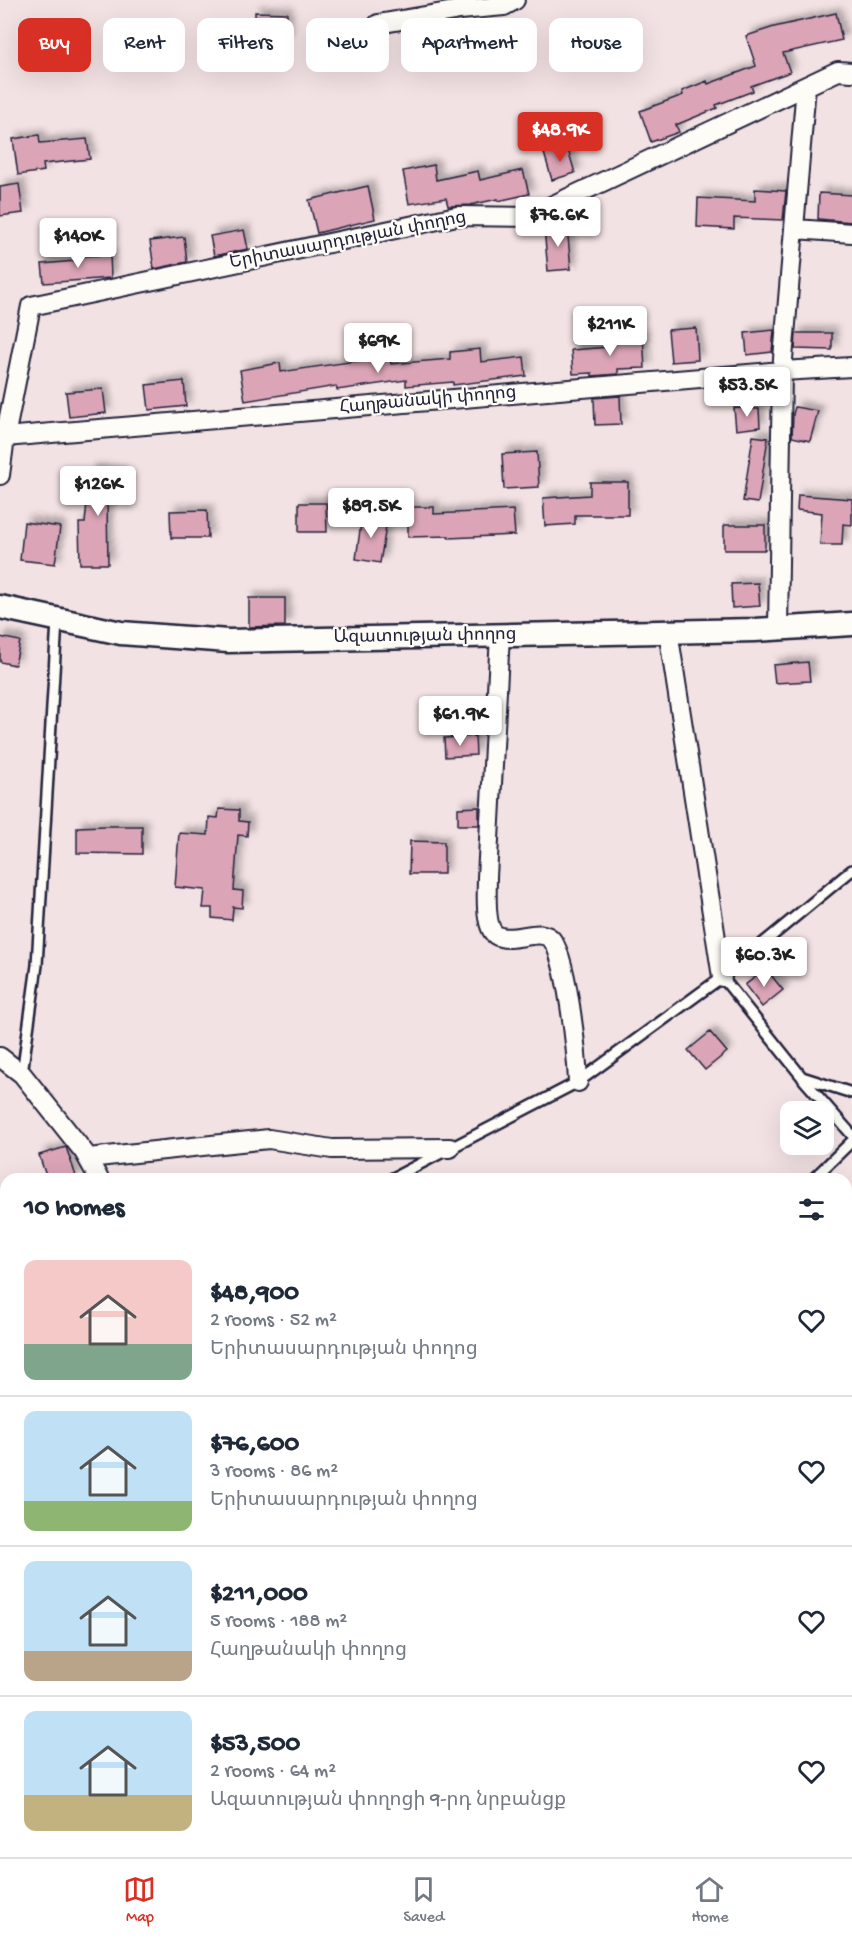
<!DOCTYPE html>
<meta charset="utf-8">
<style>
:root{--surface:#fff;--page:#f2f2f3;--text:#1f2937;--muted:#747a83;--line:#e0e1e3;--accent:#d93025}
body{margin:0;font-family:"Gochi Hand","Noto Sans Armenian",sans-serif;background:var(--page);color:var(--text);height:100vh;display:flex;flex-direction:column;font-size:22px;white-space:nowrap}
*{box-sizing:border-box;margin:0}
p{font-size:20px;color:var(--muted)}
.icon{flex:none;width:33px;height:33px;fill:none;stroke:currentColor;stroke-width:2;stroke-linecap:round;stroke-linejoin:round}
.map{position:relative;flex:1;overflow:hidden}
.drawer{position:absolute;left:0px;top:1173px;width:852px;height:684px;display:flex;flex-direction:column;background:var(--surface);border-radius:18px 18px 0 0;box-shadow:0 6px 24px #0002}
.drawer>*{flex:none}
.guide{position:absolute;left:18px;top:18px;width:816px;height:54px;display:flex;gap:12px}
.fabs{position:absolute;left:780px;top:1101px;display:grid;gap:12px}
.fabs a{display:grid;place-items:center;width:54px;height:54px;border-radius:12px;background:var(--surface);box-shadow:0 6px 24px #0002;font-size:30px}
.price{position:absolute;translate:-50% -51px;padding:0 14px;border-radius:6px;background:#fff;color:#222;font-size:20px;line-height:39px;filter:drop-shadow(0 2px 3px #0008)}
.price::after{content:'';position:absolute;left:50%;top:36px;width:18px;height:14px;margin-left:-9px;background:inherit;clip-path:polygon(0 0,100% 0,50% 100%)}
.price.current{background:var(--accent);color:#fff}
ul{padding:0;list-style:none}
li{display:flex;align-items:center;gap:18px;height:150px;padding:0 24px}
li+li{border-top:2px solid var(--line)}
li span{display:grid;place-items:center;flex:none;width:168px;height:120px;border-radius:12px;color:#555}
li>.icon{margin-inline-start:auto}
span .icon{width:72px;height:72px;fill:#fffc;stroke-width:1}
li b{font-size:26px}
h2{display:flex;justify-content:space-between;align-items:center;height:72px;padding:0 24px;font-size:26px}
.pill{padding:0 21px;border-radius:12px;background:var(--surface);box-shadow:0 6px 24px #0002;font-size:21px;line-height:54px}
.pill.current{background:var(--accent);color:#fff}
.tabs{display:flex;justify-content:space-around;align-items:center;height:84px;border-top:2px solid var(--line);background:var(--surface);font-size:16px;color:var(--muted)}
.tabs a{display:grid;justify-items:center;gap:3px}
.tabs .current{color:var(--accent)}
.map>svg:first-child{display:block}
</style>
<div class="map">
<svg width="852" height="1857" viewBox="0 0 852 1857">
<defs>
<filter id="shadow"><feDropShadow dx="5.5" dy="-5.5" stdDeviation="3" flood-color="#0004"/></filter>
</defs>
<rect width="100%" height="100%" fill="#f3e2e4"/>
<filter id="ink" filterUnits="userSpaceOnUse"><feTurbulence type="fractalNoise" baseFrequency=".0167" numOctaves="2"/><feDisplacementMap in="SourceGraphic" scale="12" xChannelSelector="R" yChannelSelector="G"/><feConvolveMatrix kernelMatrix="1 2 1 2 8 2 1 2 1" color-interpolation-filters="sRGB"/></filter>
<g filter="url(#ink)">
<path fill="#dba4b7" stroke="#22223b" stroke-width="1.5" filter="url(#shadow)" d="M 255,12 L 287,13 L 287,39 L 255,39 Z
M 836,13 L 842,40 L 783,53 L 790,72 L 751,86 L 753,91 L 716,105 L 717,108 L 676,125 L 679,132 L 651,142 L 640,111 L 683,95 L 682,91 L 707,81 L 708,84 L 756,66 L 746,36 L 774,27 Z
M 39,135 L 40,143 L 87,139 L 90,159 L 43,164 L 44,171 L 18,175 L 13,139 Z
M 567,146 L 575,173 L 552,180 L 544,153 Z
M 434,165 L 436,180 L 478,171 L 480,180 L 523,170 L 529,194 L 498,201 L 498,199 L 470,205 L 448,206 L 446,198 L 409,204 L 403,171 Z
M 19,184 L 23,213 L 0,216 L 0,187 Z
M 368,186 L 375,219 L 317,233 L 309,200 Z
M 755,189 L 786,191 L 783,220 L 734,218 L 734,229 L 697,227 L 698,198 L 755,201 Z
M 819,193 L 852,195 L 852,222 L 818,219 Z
M 567,226 L 571,269 L 548,271 L 544,228 Z
M 244,230 L 248,249 L 214,256 L 210,236 Z
M 184,237 L 187,262 L 154,269 L 150,241 Z
M 110,255 L 111,278 L 44,283 L 42,264 L 75,261 L 75,256 Z
M 696,328 L 698,360 L 671,362 L 668,330 Z
M 774,330 L 772,352 L 747,355 L 745,333 Z
M 796,333 L 832,333 L 832,350 L 795,349 Z
M 643,336 L 645,368 L 618,369 L 618,374 L 592,376 L 592,373 L 573,374 L 571,350 L 609,347 L 608,338 Z
M 480,349 L 481,362 L 524,357 L 526,376 L 453,385 L 453,382 L 406,386 L 406,380 L 337,390 L 336,386 L 245,401 L 240,370 L 280,363 L 281,372 L 390,356 L 391,364 L 450,359 L 450,352 Z
M 184,381 L 186,406 L 149,410 L 146,385 Z
M 103,389 L 106,413 L 69,417 L 66,392 Z
M 620,396 L 621,424 L 595,425 L 594,398 Z
M 795,407 L 818,411 L 810,441 L 792,437 L 793,414 Z
M 734,408 L 759,409 L 760,427 L 736,430 Z
M 753,436 L 768,438 L 758,503 L 743,501 Z
M 537,452 L 539,487 L 504,489 L 502,454 Z
M 90,470 L 120,472 L 117,504 L 107,503 L 108,564 L 80,564 L 79,523 L 85,523 Z
M 590,482 L 628,482 L 628,515 L 575,515 L 575,524 L 545,526 L 543,498 L 590,495 Z
M 798,495 L 852,499 L 852,525 L 843,524 L 842,545 L 820,545 L 822,513 L 797,510 Z
M 299,503 L 326,503 L 327,532 L 299,532 Z
M 408,507 L 434,507 L 434,514 L 513,510 L 515,535 L 449,538 L 449,536 L 408,537 Z
M 207,510 L 208,538 L 171,538 L 170,511 Z
M 362,516 L 387,520 L 380,563 L 356,559 Z
M 24,522 L 60,527 L 55,564 L 20,560 Z
M 724,525 L 765,525 L 765,550 L 724,550 Z
M 758,583 L 760,606 L 732,608 L 731,584 Z
M 249,598 L 285,598 L 285,626 L 249,627 Z
M 0,637 L 20,641 L 15,665 L 0,662 Z
M 808,662 L 810,681 L 775,683 L 773,665 Z
M 475,736 L 476,755 L 445,757 L 444,738 Z
M 479,807 L 479,825 L 458,825 L 458,808 Z
M 219,809 L 239,810 L 239,821 L 248,822 L 247,836 L 238,835 L 234,890 L 243,891 L 242,908 L 233,907 L 232,920 L 212,918 L 212,908 L 203,908 L 205,890 L 175,887 L 179,833 L 208,835 L 209,817 L 218,818 Z
M 105,826 L 142,826 L 142,854 L 77,853 L 77,827 Z
M 410,841 L 444,842 L 444,874 L 409,874 Z
M 766,969 L 783,990 L 762,1007 L 745,985 Z
M 710,1032 L 727,1052 L 705,1070 L 688,1050 Z
M 66,1147 L 77,1179 L 47,1179 L 39,1155 Z"/>
<g fill="none" stroke-linecap="round" stroke-linejoin="round">
<defs>
<path id="service" d="M 722,977 L 802,1077 L 852,1093
M 22,1074 L 37,965 L 57,621
M 803,1079 L 852,1135
M 391,1179 L 578,1082 L 722,977 L 852,870
M 813,1179 L 852,1141
M 846,1472 L 852,1467"/>
<path id="minor" d="M 378,24 L 460,10 L 504,6 L 515,0
M 795,229 L 852,233
M 5,437 L 782,371 L 852,367
M 0,475 L 5,437 L 31,306 L 457,216 L 528,217 L 838,71 L 852,72
M 778,628 L 782,371 L 806,86
M 668,631 L 722,977
M 500,635 L 487,877 C 487,891 484,927 496,935 C 505,941 522,936 532,935 C 538,934 545,934 550,938 C 567,951 577,1057 578,1082
M 0,1057 L 22,1074 L 84,1152 L 99,1179
M 88,1158 L 269,1139 L 332,1149 L 450,1148
M 0,1795 L 6,1795
M 794,1851 L 802,1857"/>
<path id="tertiary" d="M 0,607 L 121,633 L 228,641 L 755,630 L 852,624"/>
</defs>
<use href="#service" stroke="#22223b" stroke-width="14"/>
<use href="#minor" stroke="#22223b" stroke-width="22"/>
<use href="#tertiary" stroke="#22223b" stroke-width="27"/>
<path stroke="#22223b" stroke-width="3" stroke-dasharray="6 4.5" stroke-linecap="butt" d="M 846,1752 L 852,1747
M 0,1824 L 6,1829
M 16,1851 L 16,1857
M 479,1857 L 484,1851"/>
<use href="#service" stroke="#fdfcf7" stroke-width="9"/>
<use href="#minor" stroke="#fdfcf7" stroke-width="18"/>
<use href="#tertiary" stroke="#fdfcf7" stroke-width="22"/>
</g>
</g>
<g text-anchor="middle" dominant-baseline="central" stroke-width="4.5" stroke-linejoin="round" paint-order="stroke">
<g font-size="18" fill="#22223b" stroke="#fdfcf7">
<text transform="translate(348 241) rotate(-11)">Երիտասարդության փողոց</text>
<text transform="translate(428 401) rotate(-5)">Հաղթանակի փողոց</text>
<text transform="translate(425 637) rotate(-1)">Ազատության փողոց</text>
</g>
</g>
</svg>
<div class="fabs">
<a><svg class="icon" aria-label="layers" viewBox="0 0 24 24"><path d="M12 4l9 5-9 5-9-5zM3 14l9 5 9-5"/></svg></a>
</div>
<b class="price current" style="left:560px;top:163px">$48.9K</b>
<b class="price" style="left:558px;top:248px">$76.6K</b>
<b class="price" style="left:78px;top:269px">$140K</b>
<b class="price" style="left:610px;top:357px">$211K</b>
<b class="price" style="left:378px;top:374px">$69K</b>
<b class="price" style="left:747px;top:418px">$53.5K</b>
<b class="price" style="left:98px;top:517px">$126K</b>
<b class="price" style="left:371px;top:539px">$89.5K</b>
<b class="price" style="left:460px;top:747px">$61.9K</b>
<b class="price" style="left:764px;top:988px">$60.3K</b>
<div class="guide">
<a class="pill current">Buy</a>
<a class="pill">Rent</a>
<a class="pill">Filters</a>
<a class="pill">New</a>
<a class="pill">Apartment</a>
<a class="pill">House</a>
</div>
<section class="drawer">
<h2>10 homes<svg class="icon" aria-label="filters" viewBox="0 0 24 24"><path d="M4 7h16M4 17h16"/><circle cx="9" cy="7" r="2"/><circle cx="15" cy="17" r="2"/></svg></h2>
<ul>
<li><span style="background:linear-gradient(#f6c9c9 70%,#7fa58c 0)"><svg class="icon" aria-label="home" viewBox="0 0 24 24"><path d="M3 11l9-7 9 7M6 9v11h12V9"/></svg></span><div><b>$48,900</b><p>2 rooms · 52 m²</p><p>Երիտասարդության փողոց</p></div><svg class="icon" aria-label="heart" viewBox="0 0 24 24"><path d="M12 20l-8-8c-3-5 5-10 8-4 3-6 11-1 8 4z"/></svg></li>
<li><span style="background:linear-gradient(#bfe0f5 75%,#8fb573 0)"><svg class="icon" aria-label="home" viewBox="0 0 24 24"><path d="M3 11l9-7 9 7M6 9v11h12V9"/></svg></span><div><b>$76,600</b><p>3 rooms · 86 m²</p><p>Երիտասարդության փողոց</p></div><svg class="icon" aria-label="heart" viewBox="0 0 24 24"><path d="M12 20l-8-8c-3-5 5-10 8-4 3-6 11-1 8 4z"/></svg></li>
<li><span style="background:linear-gradient(#bfe0f5 75%,#b9a48a 0)"><svg class="icon" aria-label="home" viewBox="0 0 24 24"><path d="M3 11l9-7 9 7M6 9v11h12V9"/></svg></span><div><b>$211,000</b><p>5 rooms · 188 m²</p><p>Հաղթանակի փողոց</p></div><svg class="icon" aria-label="heart" viewBox="0 0 24 24"><path d="M12 20l-8-8c-3-5 5-10 8-4 3-6 11-1 8 4z"/></svg></li>
<li><span style="background:linear-gradient(#bfe0f5 70%,#c2b280 0)"><svg class="icon" aria-label="home" viewBox="0 0 24 24"><path d="M3 11l9-7 9 7M6 9v11h12V9"/></svg></span><div><b>$53,500</b><p>2 rooms · 64 m²</p><p>Ազատության փողոցի 9-րդ նրբանցք</p></div><svg class="icon" aria-label="heart" viewBox="0 0 24 24"><path d="M12 20l-8-8c-3-5 5-10 8-4 3-6 11-1 8 4z"/></svg></li>
</ul>
</section>
</div>
<nav class="tabs">
<a class="current"><svg class="icon" aria-label="map" viewBox="0 0 24 24"><path d="M3 6l6-2 6 2 6-2v14l-6 2-6-2-6 2zM9 4v14M15 6v14"/></svg>Map</a>
<a><svg class="icon" aria-label="saved" viewBox="0 0 24 24"><path d="M7 4h10v16l-5-4-5 4z"/></svg>Saved</a>
<a><svg class="icon" aria-label="home" viewBox="0 0 24 24"><path d="M3 11l9-7 9 7M6 9v11h12V9"/></svg>Home</a>
</nav>
